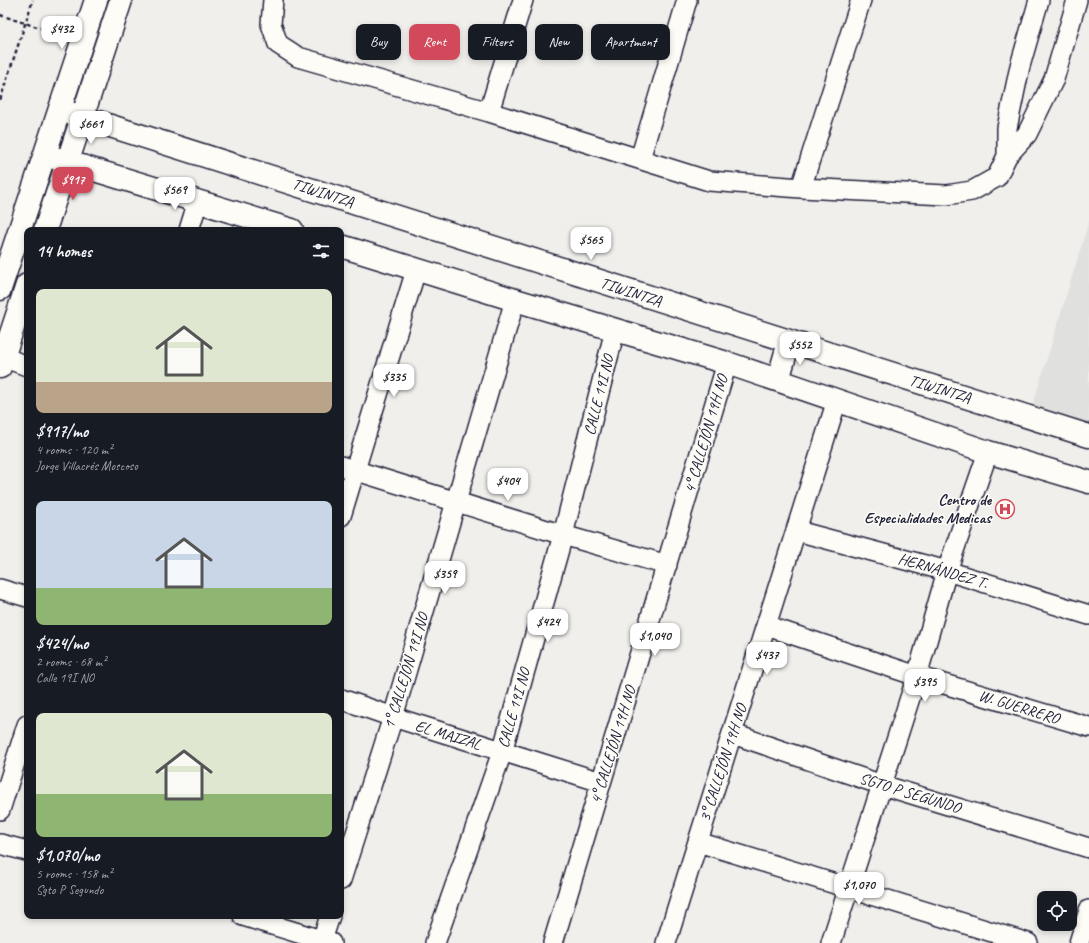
<!DOCTYPE html>
<meta charset="utf-8">
<style>
:root{--surface:#171b24;--page:#242831;--text:#f1f3f6;--muted:#9ea1a6;--accent:#d1495b}
body{margin:0;font-family:Caveat,sans-serif;background:var(--page);color:var(--text);height:100vh;display:flex;flex-direction:column;font-size:15px;white-space:nowrap}
*{box-sizing:border-box;margin:0}
p{font-size:13px;color:var(--muted)}
.icon{flex:none;width:22px;height:22px;fill:none;stroke:currentColor;stroke-width:2;stroke-linecap:round;stroke-linejoin:round}
.map{position:relative;flex:1;overflow:hidden}
.side{position:absolute;left:24px;top:227px;width:320px;height:692px;display:flex;flex-direction:column;background:var(--surface);border-radius:8px;box-shadow:0 2px 6px #0003}
.side>*{flex:none}
.hud{position:absolute;left:356px;top:24px;width:380px;height:36px;display:flex;gap:8px}
.buttons{position:absolute;left:1037px;top:891px;display:grid;gap:8px}
.buttons a{display:grid;place-items:center;width:40px;height:40px;border-radius:8px;background:var(--surface);box-shadow:0 2px 6px #0003;font-size:20px}
.price{position:absolute;translate:-50% -34px;padding:0 9px;border-radius:8px;background:#fff;color:#222;font-size:13px;line-height:26px;filter:drop-shadow(0 1px 2px #0008)}
.price::after{content:'';position:absolute;left:50%;top:24px;width:12px;height:9px;margin-left:-6px;background:inherit;clip-path:polygon(0 0,100% 0,50% 100%)}
.price.on{background:var(--accent);color:#fff}
ul{padding:0;list-style:none}
li{display:grid;align-content:center;gap:8px;height:212px;padding:0 12px}
li span{display:grid;place-items:center;height:124px;border-radius:8px;color:#555}
li>.icon{margin-inline-start:auto}
span .icon{width:72px;height:72px;fill:#fffc;stroke-width:1}
li b{font-size:17px}
h2{display:flex;justify-content:space-between;align-items:center;height:48px;padding:0 12px;font-size:17px}
.pill{padding:0 14px;border-radius:8px;background:var(--surface);box-shadow:0 2px 6px #0003;font-size:14px;line-height:36px}
.pill.on{background:var(--accent);color:#fff}
.map>svg:first-child{display:block}
</style>
<div class="map">
<svg width="1089" height="943" viewBox="0 0 1089 943">
<rect width="100%" height="100%" fill="#f0efec"/>
<filter id="ink" filterUnits="userSpaceOnUse"><feTurbulence type="fractalNoise" baseFrequency=".025" numOctaves="2"/><feDisplacementMap in="SourceGraphic" scale="8" xChannelSelector="R" yChannelSelector="G"/><feConvolveMatrix kernelMatrix="1 2 1 2 8 2 1 2 1" color-interpolation-filters="sRGB"/></filter>
<g filter="url(#ink)">
<path fill="#e0e0df" d="M 1089,221 L 1089,433 L 1030,414 Z"/>
<g fill="none" stroke-linecap="round" stroke-linejoin="round">
<defs>
<path id="street" d="M 273,0 L 271,24 L 278,44 L 298,57 L 489,112 L 709,181 L 801,188 L 946,195 L 972,191 L 997,177 L 1007,156 L 1027,134 L 1054,79 L 1077,0
M 489,112 L 523,0
M 1007,156 L 1007,128 L 1020,66 L 1039,0
M 640,159 L 687,0
M 801,188 L 861,0
M 189,230 L 198,201
M 3,357 L 27,366
M 341,466 L 563,535 L 667,565
M 341,516 L 416,270
M 797,531 L 947,571 L 1089,615
M 0,589 L 27,597
M 767,626 L 917,676 L 1089,727
M 341,699 L 393,717 L 601,782
M 733,734 L 882,785 L 1089,848
M 0,810 L 27,725
M 698,842 L 1028,943
M 0,844 L 27,851
M 341,880 L 393,717 L 515,300
M 243,916 L 331,943
M 322,940 L 330,916
M 435,943 L 502,752 L 563,535 L 615,330
M 553,943 L 727,363
M 666,943 L 837,400
M 831,943 L 917,676 L 947,571 L 988,452
M 1079,943 L 1089,910"/>
<path id="secondary" d="M 60,110 L 1089,436
M 45,155 L 292,230
M 45,230 L 121,0
M 341,246 L 515,300 L 727,363 L 988,452 L 1089,482
M 0,289 L 96,0
M 0,367 L 27,285
M 778,380 L 789,342"/>
</defs>
<use href="#street" stroke="#22223b" stroke-width="22"/>
<use href="#secondary" stroke="#22223b" stroke-width="25"/>
<path stroke="#22223b" stroke-width="2.5" stroke-dasharray="4 3" stroke-linecap="butt" d="M 0,15 L 62,35
M 0,100 L 33,0"/>
<use href="#street" stroke="#fdfcf7" stroke-width="19"/>
<use href="#secondary" stroke="#fdfcf7" stroke-width="22"/>
</g>
</g>
<defs>
<symbol id="hospital-ring" viewBox="-11 -11 22 22"><circle r="9.5" fill="#fdfcf7" stroke="#d1495b" stroke-width="1.5"/><path d="M-5-5h3v3.5h4V-5h3V5h-3V1.5h-4V5h-3Z" fill="#d1495b"/></symbol>
</defs>
<g fill-rule="evenodd">
<use href="#hospital-ring" x="994" y="498" width="22" height="22"/>
</g>
<g text-anchor="middle" dominant-baseline="central" stroke-width="3" stroke-linejoin="round" paint-order="stroke">
<g font-size="16" fill="#22223b" stroke="#fdfcf7">
<text transform="translate(323 193) rotate(18)">TIWINTZA</text>
<text transform="translate(631 292) rotate(18)">TIWINTZA</text>
<text transform="translate(940 389) rotate(17)">TIWINTZA</text>
<text transform="translate(599 395) rotate(-76)">CALLE 19I NO</text>
<text transform="translate(706 434) rotate(-74)">4° CALLEJÓN 19H NO</text>
<text transform="translate(943 571) rotate(16)">HERNÁNDEZ T.</text>
<text transform="translate(406 671) rotate(-73)">1° CALLEJÓN 19I NO</text>
<text transform="translate(1019 707) rotate(17)">W. GUERRERO</text>
<text transform="translate(514 708) rotate(-74)">CALLE 19I NO</text>
<text transform="translate(448 735) rotate(17)">EL MAIZAL</text>
<text transform="translate(613 745) rotate(-73)">4° CALLEJÓN 19H NO</text>
<text transform="translate(723 763) rotate(-72)">3° CALLEJÓN 19H NO</text>
<text transform="translate(910 793) rotate(17)">SGTO P SEGUNDO</text>
</g>
<g font-size="16" font-weight="bold" fill="#22223b" stroke="#fdfcf7" text-anchor="end">
<text x="991" y="500">Centro de<tspan x="991" dy="18">Especialidades Medicas</tspan></text>
</g>
</g>
</svg>
<div class="buttons">
<a><svg class="icon" aria-label="locate" viewBox="0 0 24 24"><circle cx="12" cy="12" r="6"/><path d="M12 2v4M12 18v4M2 12h4M18 12h4"/></svg></a>
</div>
<b class="price" style="left:62px;top:50px">$432</b>
<b class="price" style="left:91px;top:145px">$661</b>
<b class="price on" style="left:73px;top:201px">$917</b>
<b class="price" style="left:175px;top:211px">$569</b>
<b class="price" style="left:591px;top:261px">$565</b>
<b class="price" style="left:800px;top:366px">$552</b>
<b class="price" style="left:394px;top:398px">$335</b>
<b class="price" style="left:508px;top:502px">$404</b>
<b class="price" style="left:445px;top:595px">$359</b>
<b class="price" style="left:548px;top:643px">$424</b>
<b class="price" style="left:655px;top:657px">$1,040</b>
<b class="price" style="left:767px;top:676px">$437</b>
<b class="price" style="left:925px;top:703px">$395</b>
<b class="price" style="left:859px;top:906px">$1,070</b>
<div class="hud">
<a class="pill">Buy</a>
<a class="pill on">Rent</a>
<a class="pill">Filters</a>
<a class="pill">New</a>
<a class="pill">Apartment</a>
</div>
<section class="side">
<h2>14 homes<svg class="icon" aria-label="filters" viewBox="0 0 24 24"><path d="M4 7h16M4 17h16"/><circle cx="9" cy="7" r="2"/><circle cx="15" cy="17" r="2"/></svg></h2>
<ul>
<li><span style="background:linear-gradient(#dfe7d0 75%,#b9a48a 0)"><svg class="icon" aria-label="home" viewBox="0 0 24 24"><path d="M3 11l9-7 9 7M6 9v11h12V9"/></svg></span><div><b>$917/mo</b><p>4 rooms · 120 m²</p><p>Jorge Villacrés Moscoso</p></div></li>
<li><span style="background:linear-gradient(#c9d6e8 70%,#8fb573 0)"><svg class="icon" aria-label="home" viewBox="0 0 24 24"><path d="M3 11l9-7 9 7M6 9v11h12V9"/></svg></span><div><b>$424/mo</b><p>2 rooms · 68 m²</p><p>Calle 19I NO</p></div></li>
<li><span style="background:linear-gradient(#dfe7d0 65%,#8fb573 0)"><svg class="icon" aria-label="home" viewBox="0 0 24 24"><path d="M3 11l9-7 9 7M6 9v11h12V9"/></svg></span><div><b>$1,070/mo</b><p>5 rooms · 158 m²</p><p>Sgto P Segundo</p></div></li>
</ul>
</section>
</div>
